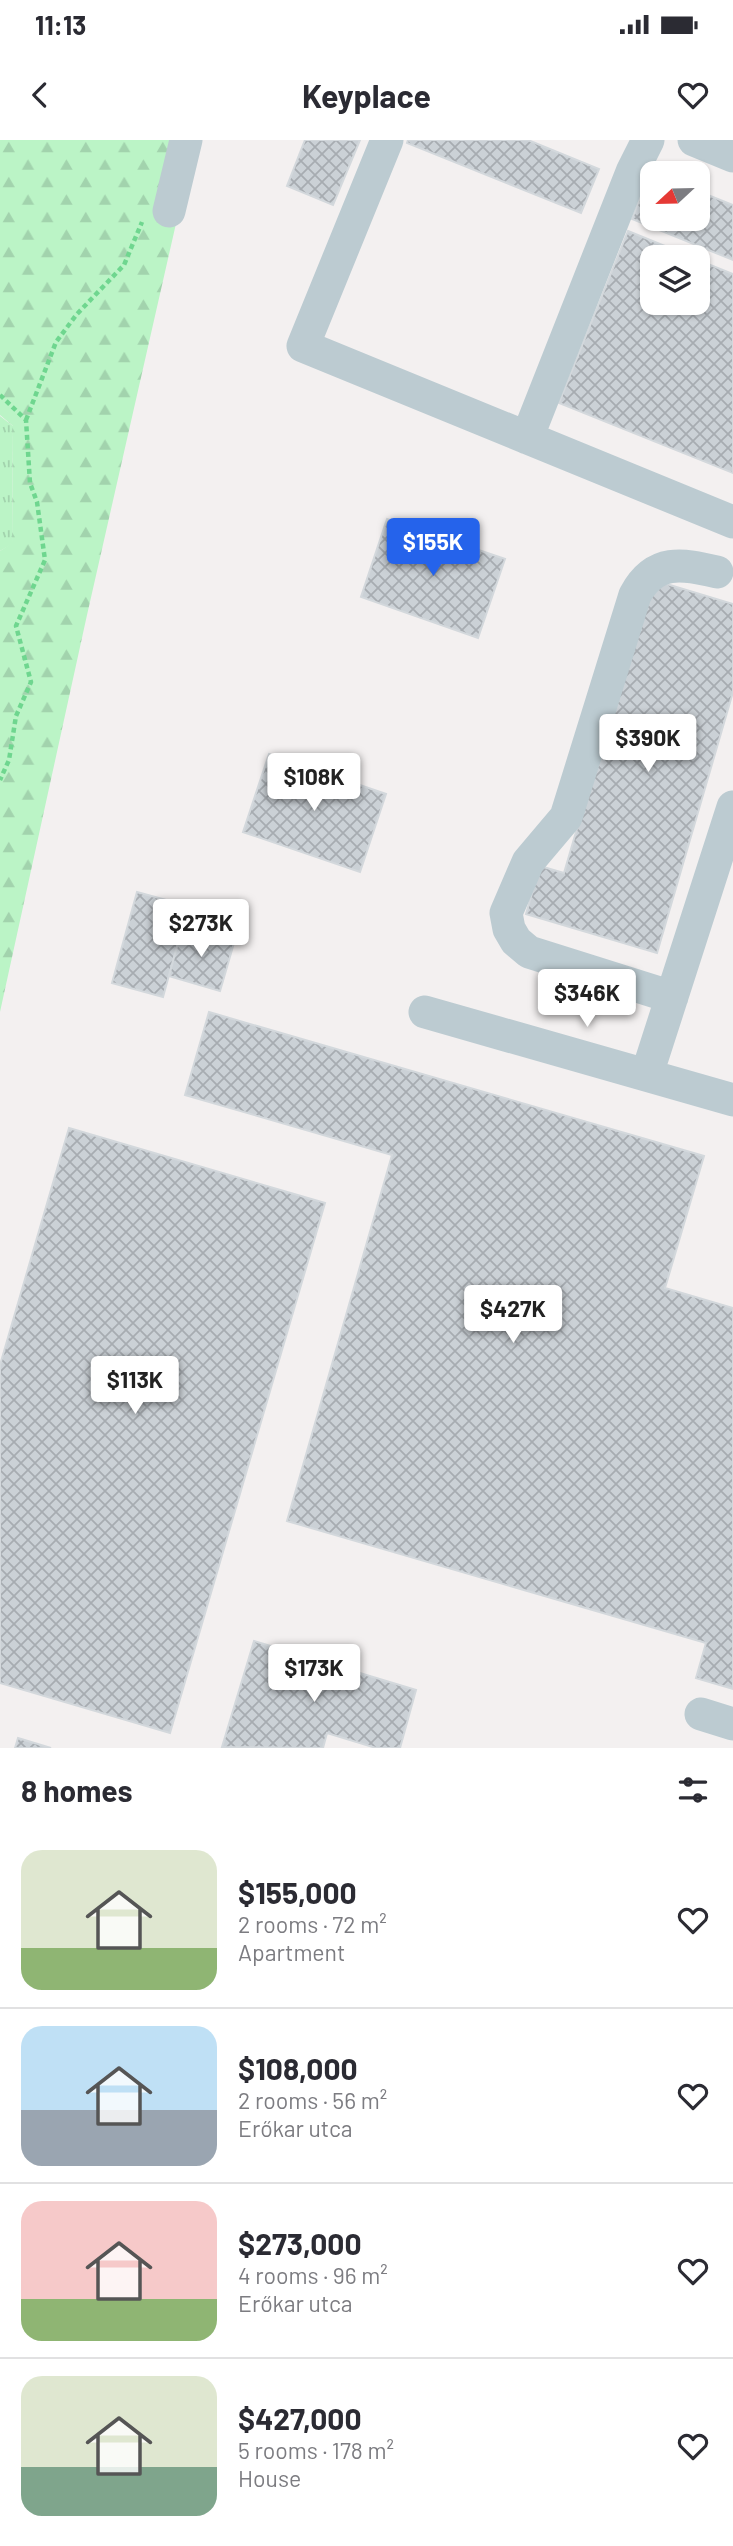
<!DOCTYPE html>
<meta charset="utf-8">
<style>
:root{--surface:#fff;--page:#f2f2f3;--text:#2b2b33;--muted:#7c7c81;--line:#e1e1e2;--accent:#2563eb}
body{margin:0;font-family:Barlow,sans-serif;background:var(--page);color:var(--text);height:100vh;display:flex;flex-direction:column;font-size:26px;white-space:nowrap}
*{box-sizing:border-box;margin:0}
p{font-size:23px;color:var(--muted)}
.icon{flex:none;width:38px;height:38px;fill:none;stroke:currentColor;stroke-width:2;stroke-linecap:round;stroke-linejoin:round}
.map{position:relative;height:1608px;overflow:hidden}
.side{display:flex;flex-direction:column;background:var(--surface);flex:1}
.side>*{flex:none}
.needle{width:46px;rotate:248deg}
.fabs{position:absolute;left:640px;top:21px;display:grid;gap:14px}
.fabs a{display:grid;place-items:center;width:70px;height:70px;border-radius:14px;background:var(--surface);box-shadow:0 2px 5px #0004;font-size:35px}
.price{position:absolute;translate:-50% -60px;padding:0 16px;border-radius:7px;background:#fff;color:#222;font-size:23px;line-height:46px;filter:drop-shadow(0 2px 4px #0008)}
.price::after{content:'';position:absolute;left:50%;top:42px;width:21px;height:16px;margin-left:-10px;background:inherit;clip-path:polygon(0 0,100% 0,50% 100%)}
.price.selected{background:var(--accent);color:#fff}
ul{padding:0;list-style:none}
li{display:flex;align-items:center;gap:21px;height:175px;padding:0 21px}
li+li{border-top:2px solid var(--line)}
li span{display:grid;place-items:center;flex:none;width:196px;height:140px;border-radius:21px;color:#555}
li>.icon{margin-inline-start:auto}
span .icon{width:84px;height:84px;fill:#fffc;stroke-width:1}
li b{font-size:30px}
h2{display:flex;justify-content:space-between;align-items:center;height:84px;padding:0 21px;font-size:30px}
.status{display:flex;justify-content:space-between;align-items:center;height:49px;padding:0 35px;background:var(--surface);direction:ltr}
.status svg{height:19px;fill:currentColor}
header{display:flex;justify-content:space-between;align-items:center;height:91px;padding:0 21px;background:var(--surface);font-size:32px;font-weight:700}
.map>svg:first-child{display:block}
</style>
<div class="status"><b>11:13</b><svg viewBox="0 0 49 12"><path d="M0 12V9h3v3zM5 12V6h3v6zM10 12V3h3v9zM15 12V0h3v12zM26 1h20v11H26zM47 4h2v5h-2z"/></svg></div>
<header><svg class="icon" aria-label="back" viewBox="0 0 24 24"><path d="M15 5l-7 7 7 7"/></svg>Keyplace<svg class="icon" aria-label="heart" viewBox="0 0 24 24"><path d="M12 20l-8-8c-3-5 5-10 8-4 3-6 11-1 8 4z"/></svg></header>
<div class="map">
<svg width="733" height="1608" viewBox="0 0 733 1608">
<defs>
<pattern id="grass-tufts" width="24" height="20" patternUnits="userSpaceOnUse" patternTransform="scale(1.75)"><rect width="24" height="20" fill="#bbf4c6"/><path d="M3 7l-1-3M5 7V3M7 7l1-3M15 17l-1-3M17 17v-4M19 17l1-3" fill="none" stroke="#a2d3ad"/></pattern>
<pattern id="forest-firs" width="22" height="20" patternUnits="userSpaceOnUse" patternTransform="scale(1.75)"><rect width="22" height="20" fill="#bbf4c6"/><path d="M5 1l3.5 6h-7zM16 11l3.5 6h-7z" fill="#a2d3ad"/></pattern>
<pattern id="building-cross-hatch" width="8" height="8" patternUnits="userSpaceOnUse" patternTransform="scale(1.75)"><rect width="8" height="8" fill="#cbd1d6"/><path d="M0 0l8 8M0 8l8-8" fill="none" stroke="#a7acb1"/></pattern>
</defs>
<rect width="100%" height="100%" fill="#f3f0f0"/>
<path fill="url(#grass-tufts)" d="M 0,276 L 13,286 L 12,404 L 0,411 Z"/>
<path fill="url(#forest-firs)" d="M 0,0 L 195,0 L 87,475 L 0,872 L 0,411 L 12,403 L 13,286 L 0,275 Z"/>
<path fill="url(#building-cross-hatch)" stroke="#d3d8dc" stroke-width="2" d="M 305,0 L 360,0 L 333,65 L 287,46 Z
M 408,0 L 528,0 L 599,29 L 581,73 L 407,3 Z
M 650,32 L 654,33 L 653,79 L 698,79 L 698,51 L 733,65 L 733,120 L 632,79 Z
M 628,91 L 692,117 L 653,117 L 653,163 L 698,163 L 698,120 L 733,134 L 733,333 L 559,263 Z
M 387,379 L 505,419 L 478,498 L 361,457 Z
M 650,439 L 733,464 L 733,552 L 657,813 L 526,774 L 540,726 L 564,733 Z
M 269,614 L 386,654 L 360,732 L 243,692 Z
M 137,752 L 188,766 L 163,857 L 112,843 Z
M 182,788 L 234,803 L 220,851 L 169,836 Z
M 209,872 L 704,1016 L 665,1148 L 733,1168 L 733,1549 L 696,1538 L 706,1503 L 287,1381 L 392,1015 L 185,955 Z
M 69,988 L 325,1063 L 170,1593 L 0,1543 L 0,1225 Z
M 254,1501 L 416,1550 L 400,1608 L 376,1608 L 327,1593 L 323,1608 L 222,1607 Z
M 18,1598 L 51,1608 L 15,1608 Z"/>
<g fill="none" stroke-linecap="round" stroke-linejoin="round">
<path stroke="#6fd68f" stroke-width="4.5" stroke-dasharray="5 3.5" stroke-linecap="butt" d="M 0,255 L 26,280 L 30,343 L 37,362 L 45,420 L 16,486 L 31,542 L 16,576 L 9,620 L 0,640
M 26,280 L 56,202 L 77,174 L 124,125 L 142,82"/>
<path stroke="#bccbd1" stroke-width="33" d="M 387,0 L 303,206 L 733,382
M 694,0 L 733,16
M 169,71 L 186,0
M 527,298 L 632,32 L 648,0
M 672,857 L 529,812 L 516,801 L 509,789 L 506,773 L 528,722 L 566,677 L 635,455 C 655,418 682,424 717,432
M 425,872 L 733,960
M 647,934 L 733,667
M 701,1574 L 733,1584"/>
</g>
</svg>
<div class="fabs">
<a><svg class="needle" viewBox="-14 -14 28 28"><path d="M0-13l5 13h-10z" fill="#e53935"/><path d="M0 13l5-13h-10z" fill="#7c7c81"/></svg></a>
<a><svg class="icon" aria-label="layers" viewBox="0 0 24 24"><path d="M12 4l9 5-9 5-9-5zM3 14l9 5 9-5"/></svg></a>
</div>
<b class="price selected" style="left:433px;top:438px">$155K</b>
<b class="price" style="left:648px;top:634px">$390K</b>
<b class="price" style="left:314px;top:673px">$108K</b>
<b class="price" style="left:201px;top:819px">$273K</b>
<b class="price" style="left:587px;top:889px">$346K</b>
<b class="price" style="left:513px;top:1205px">$427K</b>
<b class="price" style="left:135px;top:1276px">$113K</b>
<b class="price" style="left:314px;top:1564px">$173K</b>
</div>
<section class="side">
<h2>8 homes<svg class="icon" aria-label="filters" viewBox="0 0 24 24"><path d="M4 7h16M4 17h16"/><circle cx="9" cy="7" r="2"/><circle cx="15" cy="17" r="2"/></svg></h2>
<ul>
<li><span style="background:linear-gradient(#dfe7d0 70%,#8fb573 0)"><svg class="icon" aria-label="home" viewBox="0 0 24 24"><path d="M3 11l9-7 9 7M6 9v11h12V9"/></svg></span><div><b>$155,000</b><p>2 rooms · 72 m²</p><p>Apartment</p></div><svg class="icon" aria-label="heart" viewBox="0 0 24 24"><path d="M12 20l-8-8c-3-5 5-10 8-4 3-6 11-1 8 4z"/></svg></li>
<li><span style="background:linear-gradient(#bfe0f5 60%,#9aa5b1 0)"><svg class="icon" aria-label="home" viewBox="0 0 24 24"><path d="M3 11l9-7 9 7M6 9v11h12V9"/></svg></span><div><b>$108,000</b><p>2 rooms · 56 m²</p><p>Erőkar utca</p></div><svg class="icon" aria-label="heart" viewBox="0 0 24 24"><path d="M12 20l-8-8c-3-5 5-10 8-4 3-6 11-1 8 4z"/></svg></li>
<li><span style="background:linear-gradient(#f6c9c9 70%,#8fb573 0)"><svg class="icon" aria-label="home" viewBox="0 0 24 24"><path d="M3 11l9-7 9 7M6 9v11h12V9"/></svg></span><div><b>$273,000</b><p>4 rooms · 96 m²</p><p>Erőkar utca</p></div><svg class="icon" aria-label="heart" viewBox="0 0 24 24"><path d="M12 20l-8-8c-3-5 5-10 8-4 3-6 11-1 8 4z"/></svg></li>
<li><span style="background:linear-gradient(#dfe7d0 65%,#7fa58c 0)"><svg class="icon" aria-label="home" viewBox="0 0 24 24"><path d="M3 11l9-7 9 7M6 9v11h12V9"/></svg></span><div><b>$427,000</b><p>5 rooms · 178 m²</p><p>House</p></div><svg class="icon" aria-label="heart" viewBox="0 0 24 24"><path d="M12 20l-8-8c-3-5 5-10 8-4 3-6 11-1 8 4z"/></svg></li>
</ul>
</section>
